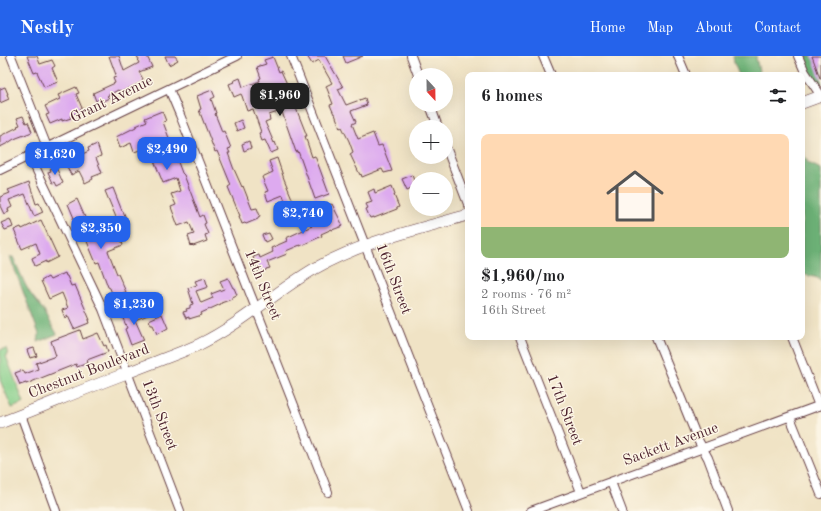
<!DOCTYPE html>
<meta charset="utf-8">
<style>
:root{--surface:#fff;--page:#f6f6f6;--text:#202124;--muted:#757577;--accent:#2563eb}
body{margin:0;font-family:"Old Standard TT",serif;background:var(--page);color:var(--text);height:100vh;display:flex;flex-direction:column;font-size:15px;white-space:nowrap}
*{box-sizing:border-box;margin:0}
p{font-size:13px;color:var(--muted)}
.icon{flex:none;width:22px;height:22px;fill:none;stroke:currentColor;stroke-width:2;stroke-linecap:round;stroke-linejoin:round}
.map{position:relative;flex:1;overflow:hidden}
.sheet{position:absolute;left:465px;top:16px;width:340px;height:268px;display:flex;flex-direction:column;background:var(--surface);border-radius:8px;box-shadow:0 4px 16px #0002}
.sheet>*{flex:none}
.needle{width:26px;rotate:158deg}
.tools{position:absolute;left:409px;top:12px;display:grid;gap:8px}
.tools a{display:grid;place-items:center;width:44px;height:44px;border-radius:50%;background:var(--surface);box-shadow:0 4px 16px #0002;font-size:20px}
.price{position:absolute;translate:-50% -34px;padding:0 9px;border-radius:8px;background:var(--accent);color:#fff;font-size:13px;line-height:26px;filter:drop-shadow(0 1px 2px #0008)}
.price::after{content:'';position:absolute;left:50%;top:24px;width:12px;height:9px;margin-left:-6px;background:inherit;clip-path:polygon(0 0,100% 0,50% 100%)}
.price.active{background:#222;color:#fff}
ul{padding:0;list-style:none}
li{display:grid;align-content:center;gap:8px;height:212px;padding:0 16px}
li span{display:grid;place-items:center;height:124px;border-radius:8px;color:#555}
li>.icon{margin-inline-start:auto}
span .icon{width:72px;height:72px;fill:#fffc;stroke-width:1}
li b{font-size:17px}
h2{display:flex;justify-content:space-between;align-items:center;height:48px;padding:0 16px;font-size:17px}
header{display:flex;align-items:center;gap:24px;box-sizing:border-box;height:56px;padding:0 20px;background:var(--accent);color:#fff}
header strong{font-size:19px}
nav{display:flex;gap:22px;margin-inline-start:auto;font-size:14px}
.map>svg:first-child{display:block}
</style>
<header>
<strong>Nestly</strong>
<nav><a>Home</a><a>Map</a><a>About</a><a>Contact</a></nav>
</header>
<div class="map">
<svg width="821" height="455" viewBox="0 0 821 455">
<rect width="100%" height="100%" fill="#fcf5e5"/>
<filter id="ink" filterUnits="userSpaceOnUse"><feTurbulence type="fractalNoise" baseFrequency=".025" numOctaves="2"/><feDisplacementMap in="SourceGraphic" scale="8" xChannelSelector="R" yChannelSelector="G"/><feConvolveMatrix kernelMatrix="1 2 1 2 8 2 1 2 1" color-interpolation-filters="sRGB"/></filter>
<filter id="wash" filterUnits="userSpaceOnUse"><feTurbulence type="fractalNoise" baseFrequency=".012" numOctaves="4" result="noise"/><feDisplacementMap in="SourceGraphic" scale="16" xChannelSelector="R" yChannelSelector="G"/><feGaussianBlur stdDeviation="0.9" result="paint"/><feColorMatrix in="noise" values="0 0 0 0 0 0 0 0 0 0 0 0 0 0 0 0 0 1.4 0 .05"/><feComposite in="paint" operator="in"/></filter>
<g filter="url(#wash)">
<rect width="100%" height="100%" fill="#f0e3c5"/>
<path fill="#87cf8b" stroke="#68775b" d="M 6,292 L 8,299 L 6,300 L 24,347 L 12,352 L 0,324 L 0,294 Z"/>
<path fill="#6db277" stroke="#5c6851" d="M 733,0 L 757,0 L 756,2 L 760,19 L 739,19 L 734,7 Z
M 802,0 L 814,0 L 821,8 L 821,28 L 819,28 L 809,18 Z
M 802,94 L 808,107 L 821,113 L 821,226 L 818,222 L 802,218 Z
M 10,201 L 13,201 L 25,228 L 30,237 L 44,255 L 57,278 L 38,286 L 39,278 Z"/>
<g id="blocks">
<path fill="#ddaaef" fill-rule="evenodd" d="M 27,0 L 37,0 L 40,8 L 52,4 L 55,10 L 52,12 L 58,26 L 44,31 L 37,16 L 34,17 Z
M 109,0 L 119,0 L 124,15 L 139,7 L 138,5 L 139,4 L 137,0 L 147,0 L 152,11 L 139,16 L 143,23 L 142,24 L 143,26 L 121,36 L 120,34 L 119,35 L 118,34 L 107,40 L 109,42 L 101,46 L 100,43 L 96,45 L 93,37 L 115,27 L 113,22 L 116,21 L 115,20 L 116,19 Z
M 165,0 L 175,0 L 178,4 L 169,9 Z
M 307,0 L 325,0 L 343,31 L 338,33 L 346,49 L 365,42 L 367,49 L 351,55 L 356,66 L 352,68 L 358,83 L 373,77 L 378,90 L 382,89 L 392,115 L 384,117 L 382,113 L 362,121 L 361,118 L 360,119 L 350,98 L 353,96 L 349,85 L 342,71 L 340,72 L 335,58 L 334,58 L 330,49 L 333,48 L 326,30 L 332,27 L 319,4 L 312,8 Z
M 343,0 L 363,0 L 346,7 Z
M 812,0 L 821,0 L 821,22 L 820,22 Z
M 273,1 L 279,16 L 281,15 L 287,28 L 290,37 L 307,80 L 305,80 L 312,101 L 315,100 L 329,138 L 315,143 L 298,95 L 296,96 L 282,56 L 282,57 L 281,55 L 269,59 L 270,64 L 265,66 L 274,87 L 275,86 L 278,94 L 271,97 L 265,84 L 262,85 L 259,77 L 261,76 L 253,53 L 247,55 L 242,40 L 241,38 L 234,41 L 229,28 L 234,26 L 233,25 L 240,22 L 243,31 L 260,25 L 259,23 L 261,22 L 257,11 L 266,8 L 264,4 ZM 270,29 L 278,48 L 266,52 L 259,33 Z
M 5,31 L 8,38 L 7,38 L 9,43 L 0,47 L 0,33 Z
M 76,31 L 79,37 L 76,38 L 82,52 L 80,53 L 81,55 L 70,60 L 71,62 L 62,65 L 62,63 L 50,68 L 46,59 L 49,58 L 45,50 L 60,43 L 58,39 Z
M 212,34 L 215,41 L 211,43 L 216,57 L 215,58 L 221,73 L 222,76 L 224,75 L 231,92 L 228,93 L 230,97 L 228,97 L 233,111 L 242,131 L 243,130 L 252,153 L 257,152 L 260,160 L 258,161 L 258,163 L 246,168 L 245,167 L 242,168 L 239,160 L 240,160 L 228,131 L 231,129 L 217,95 L 215,96 L 199,54 L 201,53 L 197,40 Z
M 162,55 L 166,65 L 163,66 L 175,98 L 182,117 L 184,119 L 200,161 L 203,159 L 206,167 L 204,168 L 208,178 L 205,179 L 207,185 L 193,190 L 192,189 L 191,190 L 188,180 L 194,178 L 189,166 L 178,170 L 171,151 L 176,149 L 171,138 L 180,135 L 176,122 L 163,127 L 153,102 L 150,103 L 146,92 L 134,96 L 131,87 L 120,92 L 116,81 L 136,71 L 136,70 L 147,65 L 145,62 Z
M 23,60 L 26,67 L 28,66 L 32,76 L 14,83 L 8,87 L 0,91 L 0,80 L 18,71 L 17,70 L 20,69 L 17,62 Z
M 241,64 L 244,72 L 237,75 L 234,67 Z
M 249,85 L 251,92 L 244,95 L 242,88 Z
M 97,88 L 101,100 L 96,102 L 102,117 L 92,121 L 93,123 L 85,127 L 79,115 L 71,119 L 65,106 L 89,95 L 88,92 Z
M 277,102 L 284,123 L 296,152 L 288,155 L 283,139 L 268,145 L 265,136 L 268,135 L 262,121 L 273,116 L 269,105 Z
M 56,111 L 63,127 L 57,130 L 55,126 L 53,127 L 48,116 L 51,115 L 50,113 Z
M 412,119 L 416,130 L 407,134 L 402,123 Z
M 29,126 L 36,148 L 39,147 L 43,156 L 34,160 L 25,138 L 9,144 L 12,151 L 8,153 L 9,156 L 4,158 L 0,150 L 0,141 L 10,137 L 8,134 Z
M 392,130 L 395,138 L 394,139 L 399,151 L 397,152 L 397,153 L 374,162 L 374,161 L 370,162 L 366,153 L 368,152 L 366,148 L 372,146 L 368,136 L 374,133 L 375,137 Z
M 113,132 L 122,155 L 123,155 L 126,162 L 118,166 L 105,135 Z
M 77,143 L 95,184 L 109,178 L 108,175 L 117,172 L 123,189 L 108,195 L 117,218 L 118,218 L 126,236 L 123,237 L 125,240 L 116,243 L 115,242 L 114,243 L 110,232 L 108,231 L 99,206 L 96,207 L 86,183 L 83,182 L 78,169 L 77,170 L 73,162 L 74,162 L 68,148 Z
M 315,148 L 319,154 L 332,148 L 343,170 L 332,174 L 332,173 L 321,178 L 322,180 L 300,190 L 300,189 L 286,195 L 287,198 L 267,206 L 270,212 L 266,213 L 266,214 L 259,218 L 253,201 L 259,199 L 260,202 L 273,196 L 271,192 L 287,185 L 286,182 L 312,170 L 310,168 L 315,166 L 308,151 Z
M 10,163 L 13,171 L 5,174 L 1,167 Z
M 41,164 L 58,201 L 46,207 L 46,205 L 35,210 L 32,202 L 40,198 L 36,187 L 22,193 L 14,174 L 21,171 L 22,173 Z
M 269,177 L 272,183 L 265,186 L 262,179 Z
M 65,217 L 66,220 L 67,220 L 71,230 L 75,229 L 90,264 L 88,264 L 89,267 L 74,273 L 68,260 L 65,262 L 62,254 L 68,252 L 62,237 L 49,243 L 41,225 L 48,221 L 50,224 Z
M 205,222 L 208,231 L 196,235 L 201,247 L 213,242 L 211,238 L 224,233 L 220,225 L 228,222 L 233,232 L 234,232 L 237,239 L 232,241 L 232,243 L 221,247 L 221,248 L 201,257 L 202,259 L 189,263 L 189,261 L 186,262 L 183,256 L 187,255 L 186,253 L 190,252 L 190,249 L 193,248 L 188,232 L 197,229 L 195,225 Z
M 146,252 L 148,259 L 135,264 L 144,284 L 131,289 L 125,273 L 127,272 L 122,260 L 131,256 L 132,258 Z
M 162,258 L 168,272 L 157,278 L 153,269 L 151,269 L 149,264 Z
M 80,274 L 83,283 L 98,277 L 104,290 L 106,289 L 108,296 L 87,304 L 88,307 L 77,311 L 76,308 L 26,328 L 26,327 L 20,329 L 15,317 L 23,314 L 25,318 L 38,313 L 36,307 L 56,300 L 51,285 Z
M 34,292 L 37,300 L 30,302 L 27,294 Z"/>
</g>
</g>
<g filter="url(#ink)">
<use href="#blocks" fill-opacity="0" stroke="#633c42" stroke-width="1"/>
<g fill="none" stroke-linecap="round" stroke-linejoin="round">
<defs>
<path id="street" d="M 11,0 L 47,91
M 291,0 L 469,455
M 411,0 L 418,19
M 543,0 L 551,19
M 678,0 L 686,19
M 798,0 L 805,16 L 821,40
M 169,33 L 180,59 L 328,436
M 430,49 L 438,71
M 446,91 L 468,148
M 30,100 L 103,253 L 180,455
M 0,114 L 237,0
M 520,281 L 581,436
M 656,281 L 698,384 L 708,402 L 728,455
M 792,281 L 819,350
M 21,359 L 56,455
M 790,361 L 821,438
M 611,426 L 622,455
M 531,455 L 821,349"/>
<path id="secondary" d="M 802,47 L 821,40
M 0,367 C 42,351 84,333 127,317 C 151,307 176,299 200,288 C 241,268 275,236 314,213 C 361,186 416,174 468,159"/>
</defs>
<use href="#street" stroke="#633c42" stroke-width="10"/>
<use href="#secondary" stroke="#633c42" stroke-width="12"/>
<use href="#street" stroke="#fff" stroke-width="8"/>
<use href="#secondary" stroke="#fff" stroke-width="11"/>
</g>
</g>
<g text-anchor="middle" dominant-baseline="central" stroke-width="3" stroke-linejoin="round" paint-order="stroke">
<g font-size="15" fill="#4a1f2b" stroke="#fcf5e5">
<text transform="translate(112 44) rotate(-26)">Grant Avenue</text>
<text transform="translate(393 223) rotate(69)">16th Street</text>
<text transform="translate(262 229) rotate(68)">14th Street</text>
<text transform="translate(89 316) rotate(-21)">Chestnut Boulevard</text>
<text transform="translate(564 354) rotate(69)">17th Street</text>
<text transform="translate(159 359) rotate(69)">13th Street</text>
<text transform="translate(671 389) rotate(-20)">Sackett Avenue</text>
</g>
</g>
</svg>
<div class="tools">
<a><svg class="needle" viewBox="-14 -14 28 28"><path d="M0-13l5 13h-10z" fill="#e53935"/><path d="M0 13l5-13h-10z" fill="#757577"/></svg></a>
<a>+</a>
<a>−</a>
</div>
<b class="price active" style="left:280px;top:61px">$1,960</b>
<b class="price" style="left:167px;top:115px">$2,490</b>
<b class="price" style="left:55px;top:120px">$1,620</b>
<b class="price" style="left:303px;top:179px">$2,740</b>
<b class="price" style="left:101px;top:194px">$2,350</b>
<b class="price" style="left:134px;top:270px">$1,230</b>
<section class="sheet">
<h2>6 homes<svg class="icon" aria-label="filters" viewBox="0 0 24 24"><path d="M4 7h16M4 17h16"/><circle cx="9" cy="7" r="2"/><circle cx="15" cy="17" r="2"/></svg></h2>
<ul>
<li><span style="background:linear-gradient(#ffd9b3 75%,#8fb573 0)"><svg class="icon" aria-label="home" viewBox="0 0 24 24"><path d="M3 11l9-7 9 7M6 9v11h12V9"/></svg></span><div><b>$1,960/mo</b><p>2 rooms · 76 m²</p><p>16th Street</p></div></li>
</ul>
</section>
</div>
